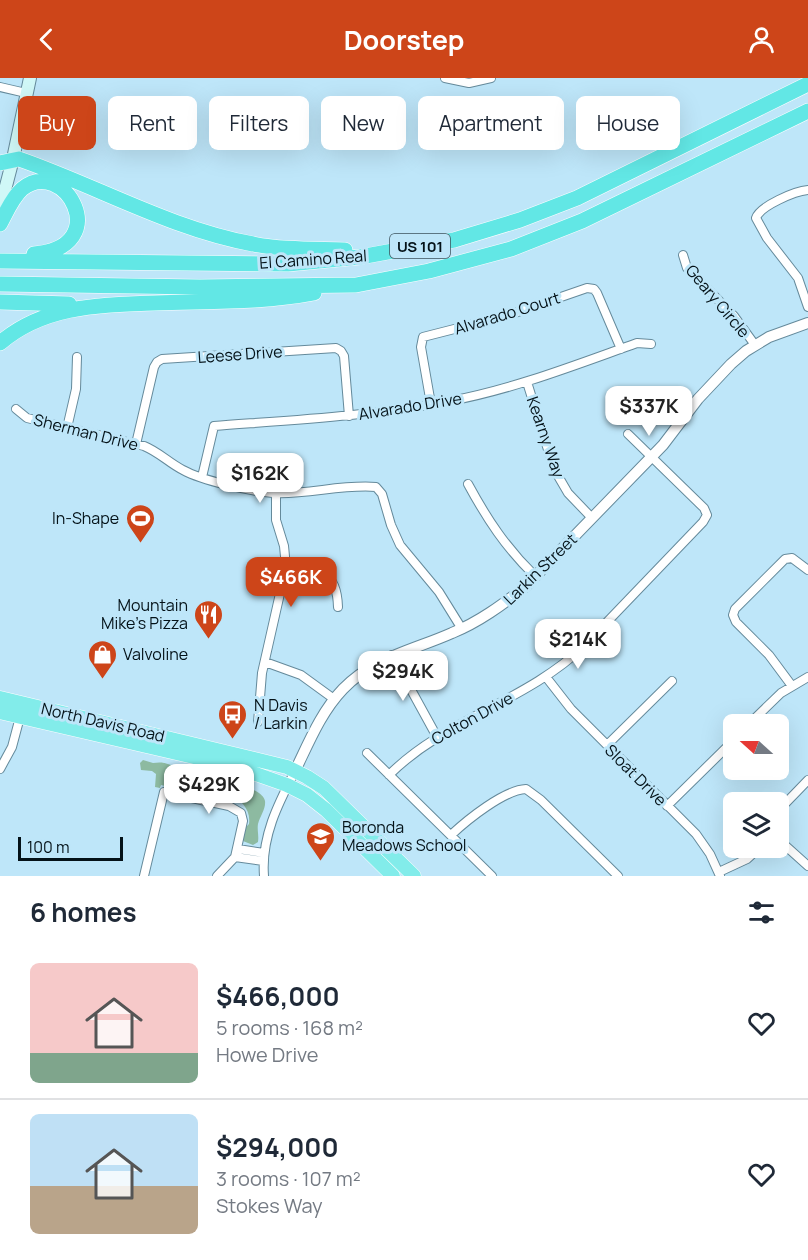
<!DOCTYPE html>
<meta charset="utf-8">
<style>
:root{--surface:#fff;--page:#f2f2f3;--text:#1f2937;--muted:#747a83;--line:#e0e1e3;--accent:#cd4519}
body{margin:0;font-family:Manrope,sans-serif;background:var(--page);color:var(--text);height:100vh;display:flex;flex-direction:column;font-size:22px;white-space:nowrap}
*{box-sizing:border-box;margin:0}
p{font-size:20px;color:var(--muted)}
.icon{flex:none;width:33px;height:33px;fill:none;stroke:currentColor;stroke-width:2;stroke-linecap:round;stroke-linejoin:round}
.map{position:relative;height:798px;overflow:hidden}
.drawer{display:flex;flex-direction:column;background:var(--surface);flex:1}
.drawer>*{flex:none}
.hud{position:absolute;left:18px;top:18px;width:772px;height:54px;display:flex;gap:12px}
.needle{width:39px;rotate:291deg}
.fabs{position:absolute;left:723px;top:636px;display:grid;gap:12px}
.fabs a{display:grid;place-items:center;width:66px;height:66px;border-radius:9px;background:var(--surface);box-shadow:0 6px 24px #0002;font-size:30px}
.scale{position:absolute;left:18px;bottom:15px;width:105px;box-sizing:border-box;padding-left:6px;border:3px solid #041218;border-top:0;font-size:16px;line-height:21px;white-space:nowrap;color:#041218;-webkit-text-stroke:4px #bee6f9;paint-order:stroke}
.price{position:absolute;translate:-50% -51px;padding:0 14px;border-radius:12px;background:#fff;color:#222;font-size:20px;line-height:39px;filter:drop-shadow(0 2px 3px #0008)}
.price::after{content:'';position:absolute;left:50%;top:36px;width:18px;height:14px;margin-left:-9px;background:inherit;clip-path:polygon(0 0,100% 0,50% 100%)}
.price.active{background:var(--accent);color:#fff}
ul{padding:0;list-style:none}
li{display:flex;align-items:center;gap:18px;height:150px;padding:0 30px}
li+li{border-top:2px solid var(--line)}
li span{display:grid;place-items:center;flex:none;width:168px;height:120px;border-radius:9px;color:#555}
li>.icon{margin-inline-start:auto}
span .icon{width:72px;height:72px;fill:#fffc;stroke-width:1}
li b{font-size:26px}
h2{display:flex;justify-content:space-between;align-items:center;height:72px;padding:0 30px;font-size:26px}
.chip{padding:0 21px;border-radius:9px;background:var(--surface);box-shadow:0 6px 24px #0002;font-size:21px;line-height:54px}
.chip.active{background:var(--accent);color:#fff}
header{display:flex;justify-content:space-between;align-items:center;height:78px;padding:0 30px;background:var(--accent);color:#fff;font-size:27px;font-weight:700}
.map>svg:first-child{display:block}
</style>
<header><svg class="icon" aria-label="back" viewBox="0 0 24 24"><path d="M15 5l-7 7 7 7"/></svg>Doorstep<svg class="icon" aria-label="person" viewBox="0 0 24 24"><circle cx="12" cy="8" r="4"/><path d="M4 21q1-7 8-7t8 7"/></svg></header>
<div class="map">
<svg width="808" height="798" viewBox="0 0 808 798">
<rect width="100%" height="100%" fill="#bee6f9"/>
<path fill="#8dbaa1" d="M 143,682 L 153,685 C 164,683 170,686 180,692 C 196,695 262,706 265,723 C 266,731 260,738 258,746 C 257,752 259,757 258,764 L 253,767 L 243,763 L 246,749 L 249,746 C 251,731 241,724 231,714 L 219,713 L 206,708 L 194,708 L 184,703 L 171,704 L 170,709 L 161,707 L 160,710 L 155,709 L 156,696 L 152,693 L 141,692 L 140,685 Z"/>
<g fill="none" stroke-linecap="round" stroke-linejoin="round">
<defs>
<path id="minor" d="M 445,0 L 469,5 L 491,0
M 0,9 L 26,15
M 808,112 C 795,113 760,128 756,140 L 767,160 L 798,200 L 808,229
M 683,177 L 687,190 L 734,238 L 755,267
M 527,304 L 554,391 L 568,415 L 592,440
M 431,326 L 421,269 L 423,259 L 509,237 L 587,210 L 594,211 L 597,215 L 621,271
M 16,331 L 27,340 L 144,368 C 159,374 169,385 183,392 C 203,403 250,413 273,415 C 307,417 342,406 376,409 L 382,416 L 391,447 L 400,467 L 439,514 L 462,551
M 67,350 L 76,311 L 77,279
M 136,366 L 154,289 L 157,284 L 162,281 L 336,270 L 341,273 L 344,278 L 349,338
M 202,399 L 214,348 C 293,342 372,338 450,323 C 514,311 575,287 637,265 L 651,266
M 468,406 C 487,441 506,470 535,498
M 286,489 C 318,491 337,491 338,529
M 392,577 L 437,659
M 265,584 L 301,597 L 334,621
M 546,599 L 571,631 L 696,756 L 710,776 L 720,798
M 792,608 L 769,577 L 736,544 L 733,537 L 735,531 L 785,481 L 792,480 L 808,492
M 258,644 L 262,595 L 286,489 L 284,468 L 276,442 L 276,415
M 749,646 L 781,615 L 808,599
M 607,667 L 672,603
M 367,675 L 492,798
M 0,691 L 12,669 L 20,639
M 389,697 C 445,641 527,623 584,568 L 703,444 L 707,437 L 704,430 L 628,356
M 667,728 L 734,662
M 778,733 L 808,702
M 451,757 C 467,742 504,712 526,711 L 541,722 L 618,798
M 778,761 L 808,788
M 238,771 L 264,775
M 235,779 L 263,783
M 719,794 L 747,781 L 759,770
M 144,798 L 164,714 L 229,728 L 241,735 L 243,743 L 235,779 L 217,798
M 264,798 C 261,759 278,726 295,693"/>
<path id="tertiary" d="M 295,693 C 309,664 321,634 343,611 C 374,579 414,572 452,555 C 479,544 502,527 525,509 L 663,367 L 698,321 L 731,286 L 746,273 L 769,259 L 808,245"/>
<path id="secondary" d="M 0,131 L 13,81 L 30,0"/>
<path id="trunk" d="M 0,620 L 287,689 L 307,699 L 324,710 L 414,798
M 0,634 L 233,688 L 287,707 L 307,717 L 326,732 L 393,798"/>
<path id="motorway" d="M 0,85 L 19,81 C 97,108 171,151 253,166 C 282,172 314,171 345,172
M 0,146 C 6,135 12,120 22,111 C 64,77 116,169 34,176
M 0,183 L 288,186 L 360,179 L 454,162 L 520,142 L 577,120 L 808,6
M 0,206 L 200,209 L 356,207 L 429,193 L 511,171 L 582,143 L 808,33
M 0,224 L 69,226
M 0,265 C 44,227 100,227 155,225 C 208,223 262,225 314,215"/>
</defs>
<use href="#minor" stroke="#658a9b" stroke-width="10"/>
<use href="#tertiary" stroke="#658a9b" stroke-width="12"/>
<use href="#secondary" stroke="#658a9b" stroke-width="14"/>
<use href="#trunk" stroke="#fff" stroke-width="15"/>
<use href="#motorway" stroke="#fff" stroke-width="16"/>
<use href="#minor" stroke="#fff" stroke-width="8"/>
<use href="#tertiary" stroke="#fff" stroke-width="10"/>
<use href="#secondary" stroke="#d0f8f7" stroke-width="12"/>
<use href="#trunk" stroke="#82ecea" stroke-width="14"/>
<use href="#motorway" stroke="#62e7e5" stroke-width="15"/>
</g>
<defs>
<symbol id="stadium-pin" viewBox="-11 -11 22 30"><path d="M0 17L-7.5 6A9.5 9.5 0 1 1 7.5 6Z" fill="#cd4519" stroke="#bee6f9"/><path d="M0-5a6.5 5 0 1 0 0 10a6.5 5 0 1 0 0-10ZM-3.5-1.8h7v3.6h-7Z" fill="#fff"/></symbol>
<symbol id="restaurant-pin" viewBox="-11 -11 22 30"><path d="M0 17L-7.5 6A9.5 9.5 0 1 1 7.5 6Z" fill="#cd4519" stroke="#bee6f9"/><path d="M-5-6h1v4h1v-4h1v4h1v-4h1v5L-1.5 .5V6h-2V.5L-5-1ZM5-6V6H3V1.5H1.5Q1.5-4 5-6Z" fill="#fff"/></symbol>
<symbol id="shop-pin" viewBox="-11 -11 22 30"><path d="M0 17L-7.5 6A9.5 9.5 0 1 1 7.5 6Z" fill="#cd4519" stroke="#bee6f9"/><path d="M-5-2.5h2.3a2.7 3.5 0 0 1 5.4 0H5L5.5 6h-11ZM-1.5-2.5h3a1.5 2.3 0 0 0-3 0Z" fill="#fff"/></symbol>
<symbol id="bus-pin" viewBox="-11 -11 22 30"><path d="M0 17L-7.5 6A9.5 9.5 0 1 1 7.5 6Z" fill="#cd4519" stroke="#bee6f9"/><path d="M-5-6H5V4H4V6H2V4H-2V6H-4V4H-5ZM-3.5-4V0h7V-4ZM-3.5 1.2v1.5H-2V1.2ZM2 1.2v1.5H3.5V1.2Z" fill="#fff"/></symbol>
<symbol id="school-pin" viewBox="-11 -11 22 30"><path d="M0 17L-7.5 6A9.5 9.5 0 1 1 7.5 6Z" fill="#cd4519" stroke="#bee6f9"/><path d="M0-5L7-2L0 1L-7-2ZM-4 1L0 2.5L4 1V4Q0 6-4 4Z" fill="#fff"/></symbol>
</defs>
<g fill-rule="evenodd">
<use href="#stadium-pin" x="124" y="424" width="33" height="45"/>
<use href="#restaurant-pin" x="192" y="520" width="33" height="45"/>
<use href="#shop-pin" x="86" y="560" width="33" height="45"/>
<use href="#bus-pin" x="216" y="620" width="33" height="45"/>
<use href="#school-pin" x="304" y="742" width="33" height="45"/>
</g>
<g text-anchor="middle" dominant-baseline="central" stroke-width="6" stroke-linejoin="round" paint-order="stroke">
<rect fill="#bee6f9" stroke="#3c525c" stroke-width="1.5" x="390" y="156" width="60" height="24" rx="4.5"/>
<g font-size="15" font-weight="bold" fill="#041218">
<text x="420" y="168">US 101</text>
</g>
<g font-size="16" fill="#041218" stroke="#bee6f9">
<text transform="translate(313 181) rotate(-4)">El Camino Real</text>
<text transform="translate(718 223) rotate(50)">Geary Circle</text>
<text transform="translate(507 235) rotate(-17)">Alvarado Court</text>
<text transform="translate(240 276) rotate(-4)">Leese Drive</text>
<text transform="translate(410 328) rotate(-9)">Alvarado Drive</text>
<text transform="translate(86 354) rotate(14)">Sherman Drive</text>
<text transform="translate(546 359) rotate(71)">Kearny Way</text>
<text transform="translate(540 491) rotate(-44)">Larkin Street</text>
<text transform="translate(472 640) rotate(-29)">Colton Drive</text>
<text transform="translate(103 644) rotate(13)">North Davis Road</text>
<text transform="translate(636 697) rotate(45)">Sloat Drive</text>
</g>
<g font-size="16" fill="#041218" stroke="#bee6f9" text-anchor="start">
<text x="119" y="440" text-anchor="end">In-Shape</text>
<text x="188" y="527" text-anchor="end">Mountain<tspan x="188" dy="18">Mike's Pizza</tspan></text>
<text x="123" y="576">Valvoline</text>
<text x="254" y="627">N Davis<tspan x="254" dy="18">/ Larkin</tspan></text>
<text x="342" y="749">Boronda<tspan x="342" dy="18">Meadows School</tspan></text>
</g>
</g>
</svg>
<div class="fabs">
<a><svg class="needle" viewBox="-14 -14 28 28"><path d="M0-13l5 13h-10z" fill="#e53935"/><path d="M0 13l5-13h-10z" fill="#747a83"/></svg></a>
<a><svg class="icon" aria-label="layers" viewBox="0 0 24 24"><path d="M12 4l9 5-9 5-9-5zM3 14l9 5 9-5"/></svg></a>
</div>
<div class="scale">100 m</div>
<b class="price" style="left:649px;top:359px">$337K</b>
<b class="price" style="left:260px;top:426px">$162K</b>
<b class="price active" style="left:291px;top:530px">$466K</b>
<b class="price" style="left:578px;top:592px">$214K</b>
<b class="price" style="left:403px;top:624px">$294K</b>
<b class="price" style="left:209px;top:737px">$429K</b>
<div class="hud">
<a class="chip active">Buy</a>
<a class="chip">Rent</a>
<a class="chip">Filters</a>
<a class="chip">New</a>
<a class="chip">Apartment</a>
<a class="chip">House</a>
</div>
</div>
<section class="drawer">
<h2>6 homes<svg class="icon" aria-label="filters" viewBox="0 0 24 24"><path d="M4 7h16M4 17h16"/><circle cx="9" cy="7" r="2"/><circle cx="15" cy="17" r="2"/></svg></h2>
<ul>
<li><span style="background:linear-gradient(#f6c9c9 75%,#7fa58c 0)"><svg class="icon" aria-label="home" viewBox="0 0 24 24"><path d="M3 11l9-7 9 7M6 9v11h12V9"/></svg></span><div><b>$466,000</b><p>5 rooms · 168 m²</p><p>Howe Drive</p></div><svg class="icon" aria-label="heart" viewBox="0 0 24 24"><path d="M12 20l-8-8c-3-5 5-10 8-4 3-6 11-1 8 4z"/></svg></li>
<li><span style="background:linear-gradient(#bfe0f5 60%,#b9a48a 0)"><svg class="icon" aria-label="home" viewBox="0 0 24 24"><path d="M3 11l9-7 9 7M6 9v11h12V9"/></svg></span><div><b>$294,000</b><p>3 rooms · 107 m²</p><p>Stokes Way</p></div><svg class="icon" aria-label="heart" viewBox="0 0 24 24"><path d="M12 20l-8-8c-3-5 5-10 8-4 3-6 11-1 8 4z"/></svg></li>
</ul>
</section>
